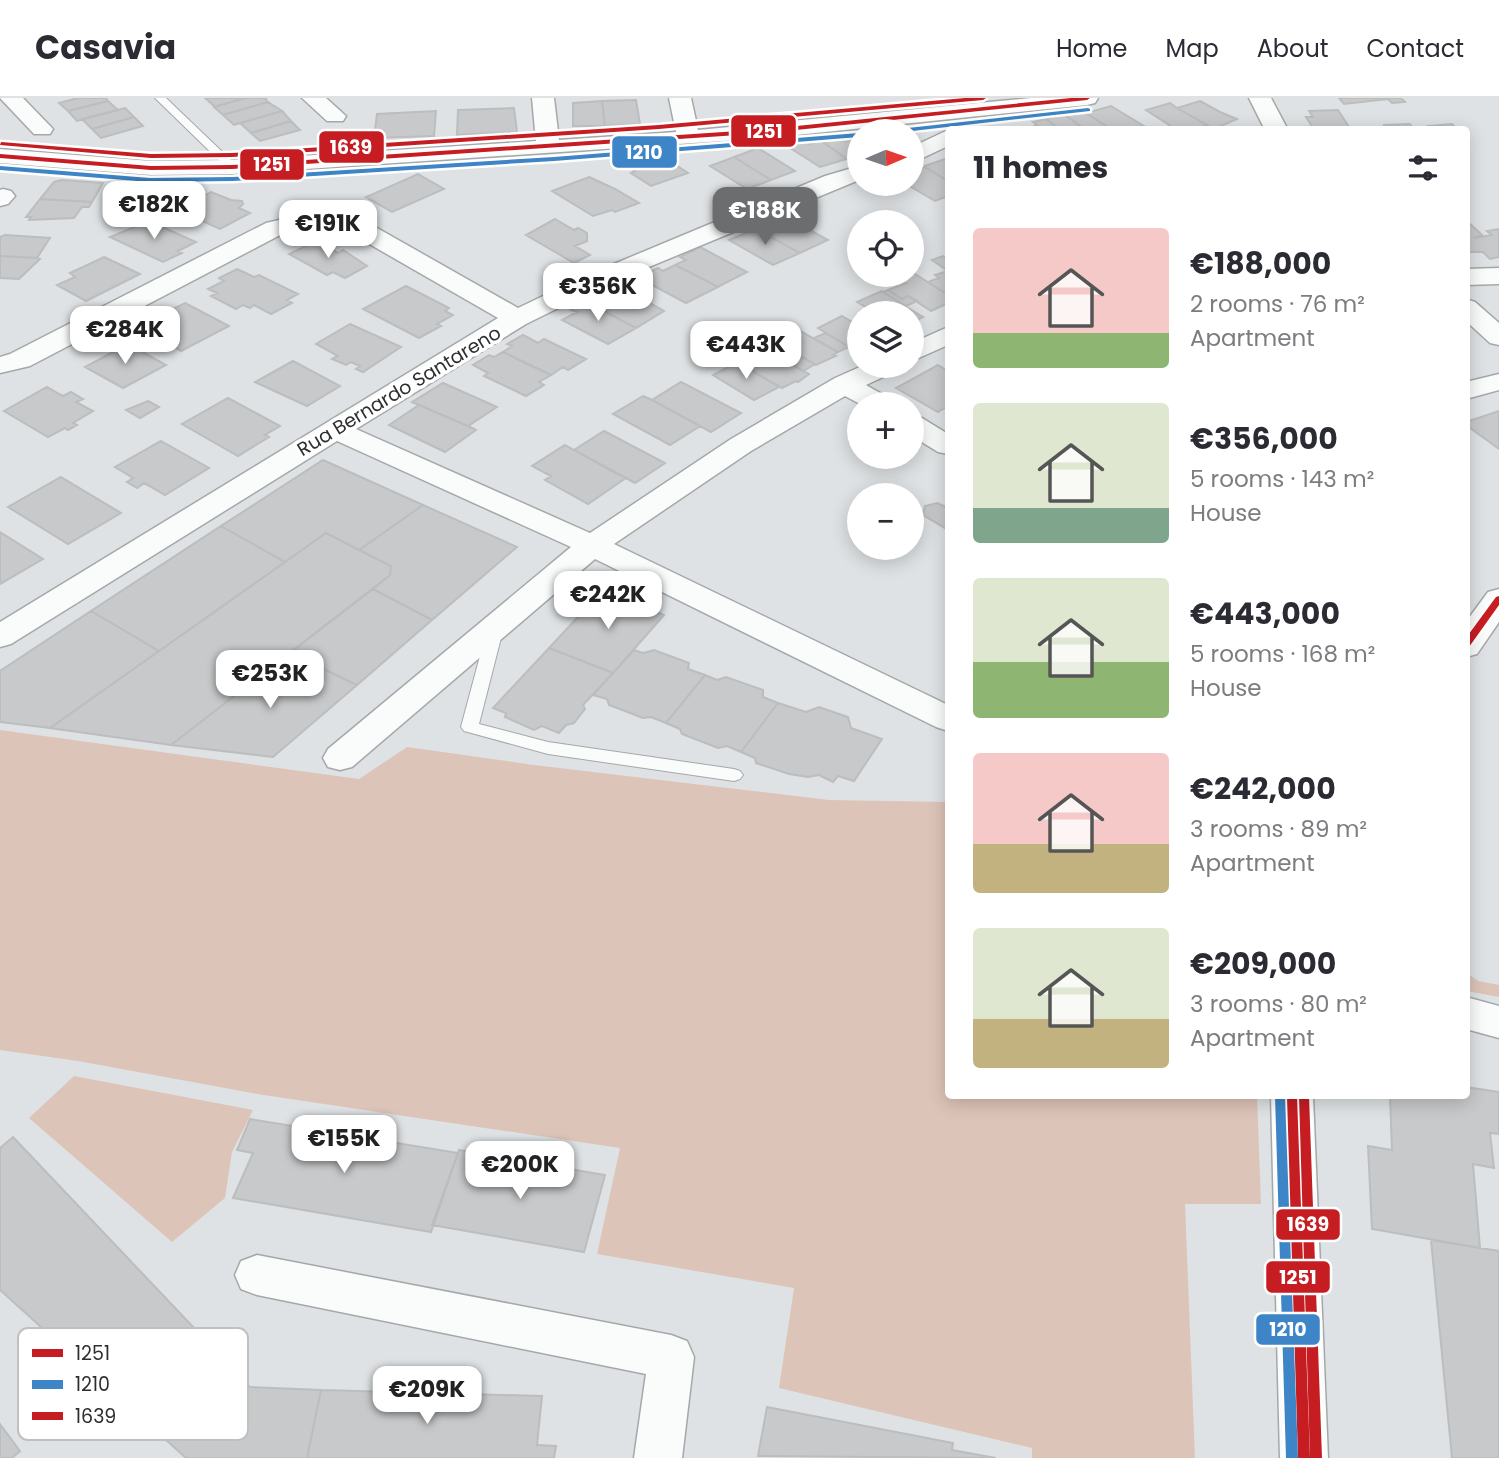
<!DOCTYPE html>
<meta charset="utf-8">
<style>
:root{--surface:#fff;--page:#f7f7f7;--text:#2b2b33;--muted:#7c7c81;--line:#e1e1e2;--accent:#6b6d6e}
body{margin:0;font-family:Poppins,sans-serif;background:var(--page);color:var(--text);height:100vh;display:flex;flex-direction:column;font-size:26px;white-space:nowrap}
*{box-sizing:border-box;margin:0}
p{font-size:23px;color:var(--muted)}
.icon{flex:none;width:38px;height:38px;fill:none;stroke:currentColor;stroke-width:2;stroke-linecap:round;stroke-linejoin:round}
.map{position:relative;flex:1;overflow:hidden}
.details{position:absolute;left:945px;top:28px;width:525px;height:973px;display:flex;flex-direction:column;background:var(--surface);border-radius:7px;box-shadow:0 4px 18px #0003}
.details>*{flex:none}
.needle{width:46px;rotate:88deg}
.fabs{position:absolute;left:847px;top:21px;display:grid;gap:14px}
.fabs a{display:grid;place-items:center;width:77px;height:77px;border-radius:50%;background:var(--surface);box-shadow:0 4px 18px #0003;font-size:35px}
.price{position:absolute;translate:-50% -60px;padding:0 16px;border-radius:14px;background:#fff;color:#222;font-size:23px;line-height:46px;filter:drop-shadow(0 2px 4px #0008)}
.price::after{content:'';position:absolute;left:50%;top:42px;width:21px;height:16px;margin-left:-10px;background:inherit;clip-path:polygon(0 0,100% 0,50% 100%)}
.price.current{background:var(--accent);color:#fff}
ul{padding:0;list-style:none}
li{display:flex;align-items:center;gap:21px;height:175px;padding:0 28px}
li span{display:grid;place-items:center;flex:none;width:196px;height:140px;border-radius:7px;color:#555}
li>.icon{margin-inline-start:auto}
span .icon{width:84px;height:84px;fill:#fffc;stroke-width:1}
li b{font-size:30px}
h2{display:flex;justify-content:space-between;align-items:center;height:84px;padding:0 28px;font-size:30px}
header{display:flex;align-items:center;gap:42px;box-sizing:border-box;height:98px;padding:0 35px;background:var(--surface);border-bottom:2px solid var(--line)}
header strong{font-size:33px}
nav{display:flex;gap:38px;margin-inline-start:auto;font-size:24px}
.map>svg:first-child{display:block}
</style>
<header>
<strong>Casavia</strong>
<nav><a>Home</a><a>Map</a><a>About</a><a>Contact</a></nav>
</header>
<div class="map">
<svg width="1499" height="1360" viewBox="0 0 1499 1360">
<rect width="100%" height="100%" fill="#dfe2e4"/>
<path fill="#ddc4b9" d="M 0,632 L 359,681 L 407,649 L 534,667 L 829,702 L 948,704 L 948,998 L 1257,998 L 1261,1106 L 1185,1106 L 1195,1360 L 1032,1360 L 1032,1350 L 779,1290 L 794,1190 L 597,1156 L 620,1050 L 257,996 L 78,963 L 0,952 Z
M 1467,875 L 1478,883 L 1499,887 L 1499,899 L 1467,893 Z
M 74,978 L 253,1012 L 232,1054 L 225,1100 L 172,1144 L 29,1020 Z"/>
<path fill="#c7c9ca" stroke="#bbbdbe" stroke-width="2" d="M 78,0 L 106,0 L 108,3 L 68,13 L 59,5 Z
M 205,0 L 245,0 L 215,9 Z
M 245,0 L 267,0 L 265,1 L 268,4 L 223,17 L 214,9 Z
M 1339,0 L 1401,0 L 1405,4 L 1392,5 L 1388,1 L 1344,6 Z
M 636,2 L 640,26 L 605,28 L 602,3 Z
M 108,3 L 118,12 L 77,23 L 68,13 Z
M 602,3 L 605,28 L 573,28 L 573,5 Z
M 1200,3 L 1220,14 L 1237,21 L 1214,31 L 1177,10 Z
M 268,4 L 282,13 L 234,27 L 223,17 Z
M 1170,5 L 1177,10 L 1207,27 L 1192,32 L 1177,32 L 1146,12 Z
M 1111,8 L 1144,28 L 1112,32 L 1086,15 Z
M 125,10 L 134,19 L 92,31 L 82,21 Z
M 514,10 L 517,34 L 457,37 L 458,12 Z
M 1338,12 L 1349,29 L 1313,30 L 1306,19 L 1313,19 L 1309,13 Z
M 282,13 L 291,23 L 251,35 L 240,25 Z
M 436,13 L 434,38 L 374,40 L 377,16 Z
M 1081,13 L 1086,15 L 1112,32 L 1086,32 L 1065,17 Z
M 1059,17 L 1065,17 L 1086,32 L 1061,32 L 1046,21 Z
M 134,19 L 143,28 L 101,40 L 92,31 Z
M 1046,21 L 1061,32 L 1036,32 L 1032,29 L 1037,27 L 1033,24 Z
M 291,23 L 300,32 L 260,43 L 251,35 Z
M 1410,26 L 1414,32 L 1387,32 L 1384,27 Z
M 1452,26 L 1458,32 L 1431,32 L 1428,28 Z
M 859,39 L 859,58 L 847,61 L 824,45 L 839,40 L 845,44 Z
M 805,42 L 810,46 L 820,42 L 847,61 L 820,69 L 787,48 Z
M 758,50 L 795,73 L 771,82 L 734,59 Z
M 656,54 L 688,75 L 651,88 L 631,75 L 635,73 L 623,66 Z
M 734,59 L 771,82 L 747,91 L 710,68 Z
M 948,60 L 948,83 L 925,69 L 925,68 Z
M 925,69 L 948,83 L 948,98 L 935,103 L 906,86 L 912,86 L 912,73 Z
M 418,76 L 444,91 L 392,114 L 366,99 Z
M 589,79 L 615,91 L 639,105 L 615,114 L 612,112 L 593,118 L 552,93 Z
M 61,82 L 103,85 L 92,104 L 40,101 L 54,84 Z
M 211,94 L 231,102 L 242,103 L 243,106 L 239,110 L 250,115 L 220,131 L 177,112 Z
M 40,101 L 92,104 L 89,109 L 82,109 L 74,120 L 29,122 L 31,119 L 26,119 Z
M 784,118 L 828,142 L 800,155 L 756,131 Z
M 555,121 L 574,132 L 578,130 L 587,135 L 587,143 L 575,148 L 590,157 L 574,165 L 526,137 Z
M 149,123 L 196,144 L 178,153 L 182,155 L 163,164 L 110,139 Z
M 1469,125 L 1482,137 L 1474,140 L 1492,137 L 1487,133 L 1499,131 L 1499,159 L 1490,161 L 1483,154 L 1466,154 L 1466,126 Z
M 756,131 L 800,155 L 773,167 L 729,142 Z
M 5,137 L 50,140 L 37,160 L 0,158 L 0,139 Z
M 316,143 L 338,155 L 343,152 L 367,168 L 345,180 L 333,174 L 327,177 L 289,156 Z
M 700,149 L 747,174 L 718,189 L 675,167 L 686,162 L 680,159 Z
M 0,158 L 37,160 L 40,161 L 19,181 L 0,180 Z
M 943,158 L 948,161 L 948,197 L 928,184 L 939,180 L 935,177 L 948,173 L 932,162 Z
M 104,159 L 140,176 L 86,203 L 57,187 L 75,179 L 70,175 Z
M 675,167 L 699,179 L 718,189 L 686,205 L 639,180 L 658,170 L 663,173 Z
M 237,171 L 254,179 L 259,177 L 298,196 L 287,202 L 292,205 L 271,216 L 254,207 L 250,210 L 243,207 L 236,211 L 211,198 L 217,195 L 208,191 L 224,183 L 219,180 Z
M 912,174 L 948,197 L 948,205 L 931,213 L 908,198 L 902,201 L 888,192 L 906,185 L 895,179 L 912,177 Z
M 406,188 L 449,210 L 445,213 L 453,217 L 437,226 L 441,228 L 419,240 L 363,211 Z
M 621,192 L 635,199 L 638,198 L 664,213 L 636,230 L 586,204 L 600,195 L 608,199 Z
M 888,192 L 902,201 L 908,198 L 917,203 L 906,208 L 883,194 Z
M 882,193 L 883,194 L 923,219 L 912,224 L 912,215 L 866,215 L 872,213 L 857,204 Z
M 586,204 L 593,207 L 636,230 L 608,246 L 562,222 L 577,214 L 571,212 Z
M 185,205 L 229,228 L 181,253 L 139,227 Z
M 842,218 L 859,228 L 859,250 L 854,252 L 818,230 Z
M 350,226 L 401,249 L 363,274 L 356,271 L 360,268 L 351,264 L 346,267 L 332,261 L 338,258 L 316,246 Z
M 800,233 L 838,254 L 833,257 L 836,258 L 816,267 L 777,246 Z
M 825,235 L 849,249 L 838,254 L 814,240 Z
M 523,237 L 538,245 L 544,241 L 586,261 L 568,272 L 563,269 L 551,277 L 503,254 L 512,248 L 507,246 Z
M 128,246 L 166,267 L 123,290 L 85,269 Z
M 791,253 L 815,266 L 803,273 L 780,259 Z
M 503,254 L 525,265 L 551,277 L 539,284 L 544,287 L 526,298 L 484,278 L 488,275 L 473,267 L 489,257 L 494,259 Z
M 771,254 L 780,259 L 809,276 L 798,284 L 796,283 L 782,290 L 744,268 Z
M 293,263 L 340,288 L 307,308 L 255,284 Z
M 738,264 L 744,268 L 779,289 L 754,302 L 713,277 Z
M 938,267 L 948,273 L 948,308 L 938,314 L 896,290 Z
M 681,284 L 741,315 L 711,334 L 652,302 Z
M 443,285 L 497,309 L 468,328 L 412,304 Z
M 47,289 L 63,298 L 71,294 L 83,301 L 76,304 L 93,313 L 73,325 L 77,327 L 68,332 L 65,330 L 48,339 L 4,313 Z
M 643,298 L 652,302 L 700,328 L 670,347 L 613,316 Z
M 228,300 L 280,328 L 265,337 L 269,339 L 238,358 L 182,326 Z
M 148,303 L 159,309 L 140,320 L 126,312 Z
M 419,307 L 468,328 L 476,332 L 445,354 L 389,327 Z
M 1499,313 L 1499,351 L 1466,327 L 1466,324 Z
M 604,333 L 665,365 L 635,385 L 574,352 Z
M 161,343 L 209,370 L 165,397 L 144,385 L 137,390 L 127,384 L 133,380 L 115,369 Z
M 565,347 L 610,372 L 626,380 L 588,406 L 545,382 L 551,378 L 532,368 Z
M 323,362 L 423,407 L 359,452 L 326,435 L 285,464 L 221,428 Z
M 61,379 L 121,415 L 68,446 L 8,409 Z
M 937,405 L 948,410 L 948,432 L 923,417 L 925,408 Z
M 423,407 L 517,449 L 432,522 L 373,491 L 390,477 L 391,468 L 359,452 Z
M 221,428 L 285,464 L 159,553 L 91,513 Z
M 0,434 L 43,461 L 0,486 Z
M 326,435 L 391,468 L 390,477 L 171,647 L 50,630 Z
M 373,491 L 432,522 L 357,587 L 290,555 Z
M 602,493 L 614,497 L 621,495 L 648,505 L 648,510 L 664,517 L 613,575 L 549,550 Z
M 91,513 L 159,553 L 50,630 L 0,624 L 0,573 Z
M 549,550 L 613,575 L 583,607 L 585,611 L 574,625 L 566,627 L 559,635 L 542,628 L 534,632 L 505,619 L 506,615 L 493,610 Z
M 634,552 L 643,555 L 654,552 L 689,565 L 688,571 L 705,577 L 666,625 L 651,619 L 643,620 L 609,607 L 607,601 L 593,597 Z
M 290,555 L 357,587 L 273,659 L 171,647 Z
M 705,577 L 717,582 L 726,579 L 763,592 L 763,599 L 778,605 L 741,654 L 727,648 L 718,650 L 682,636 L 680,631 L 666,625 Z
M 778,605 L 806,614 L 819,609 L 848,619 L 851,630 L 882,641 L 854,683 L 838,678 L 833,684 L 819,677 L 808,679 L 789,676 L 756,665 L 755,660 L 741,654 Z
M 1466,989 L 1499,994 L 1499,1036 L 1490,1035 L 1494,1070 L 1473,1066 L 1480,1150 L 1372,1131 L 1368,1048 L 1392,1052 L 1390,998 L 1466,998 Z
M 250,1021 L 458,1055 L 431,1134 L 233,1100 L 253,1055 L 237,1052 Z
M 13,1039 L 250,1289 L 321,1292 L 307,1360 L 186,1360 L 0,1192 L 0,1050 Z
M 459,1052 L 605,1077 L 584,1154 L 432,1127 Z
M 1431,1142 L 1499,1153 L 1499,1360 L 1452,1360 Z
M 321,1292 L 542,1298 L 537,1347 L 556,1348 L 554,1360 L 307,1360 Z
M 767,1309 L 953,1345 L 952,1352 L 996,1360 L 758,1358 Z
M 0,1326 L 20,1353 L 12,1360 L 0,1360 Z"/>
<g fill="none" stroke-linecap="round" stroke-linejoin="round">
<defs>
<path id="lane" d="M 155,0 L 166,0 L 236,67 L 236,71 L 228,71 Z
M 496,523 L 504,528 L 479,626 L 548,644 L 734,671 L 740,673 L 743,677 L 740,681 L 734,683 L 548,656 L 464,633 L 461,629 L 488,528 Z"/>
<path id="street" d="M 0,0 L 23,0 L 53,31 L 50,36 L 34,36 Z
M 302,0 L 326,0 L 346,18 L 343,23 L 327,23 Z
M 532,0 L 554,0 L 559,42 L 676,34 L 669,0 L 691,0 L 698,32 L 1031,0 L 1098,0 L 1095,5 L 1087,7 L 767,40 L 232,76 L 151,77 L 0,65 L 0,51 L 151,63 L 232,62 L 536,43 Z
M 1249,0 L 1271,0 L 1288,32 L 1265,32 Z
M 948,32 L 948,48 L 912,65 L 912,49 Z
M 859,68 L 859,82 L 603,188 L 526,226 L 356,331 L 590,435 L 731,341 L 835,280 L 862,268 L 897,268 L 894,274 L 866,287 L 889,300 L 893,306 L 860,306 L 845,298 L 751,353 L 614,446 L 948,607 L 948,633 L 936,629 L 595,461 L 352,669 L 340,672 L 328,669 L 323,660 L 328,651 L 571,449 L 337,343 L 11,546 L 0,549 L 0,524 L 498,220 L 345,132 L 314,128 L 284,135 L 30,268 L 0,275 L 0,259 L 10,256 L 266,125 L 314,114 L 334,115 L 363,122 L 518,210 L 585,178 L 825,78 Z
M 3,91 L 11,93 L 15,98 L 8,106 L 0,108 L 0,92 Z
M 1499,170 L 1499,186 L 1466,187 L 1466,171 Z
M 1466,201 L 1475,204 L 1499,225 L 1499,247 L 1490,245 L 1466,223 Z
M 948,229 L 948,247 L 912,263 L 912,245 Z
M 1499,276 L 1499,292 L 1466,301 L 1466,284 Z
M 912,318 L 922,320 L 948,336 L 948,356 L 938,354 L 912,338 Z
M 1499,491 L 1499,524 L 1477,556 L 1466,559 L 1466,524 L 1488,494 Z
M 1466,899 L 1499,908 L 1499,940 L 1466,931 Z
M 1271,998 L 1313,998 L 1328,1360 L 1280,1360 Z
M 257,1157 L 671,1237 L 687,1243 L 694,1259 L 682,1360 L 634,1360 L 646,1276 L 257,1197 L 241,1191 L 235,1177 L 241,1163 Z"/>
</defs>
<use href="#lane" stroke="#a5a8a9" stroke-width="2"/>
<use href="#street" stroke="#a5a8a9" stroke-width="3"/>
<use href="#lane" fill="#fafbfb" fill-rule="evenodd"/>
<use href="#street" fill="#fafbfb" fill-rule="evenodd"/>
<defs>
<path id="bus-1" d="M 1071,0 L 1090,0 L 1087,2 L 767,35 L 232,71 L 151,72 L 0,60 L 0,56 L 151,68 L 232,67 L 767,31 Z
M 1499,498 L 1499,507 L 1469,549 L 1466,550 L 1466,540 L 1496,499 Z
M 1287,998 L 1297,998 L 1310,1360 L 1298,1360 Z"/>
<path id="bus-2" d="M 1088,10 L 1090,11 L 1090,13 L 912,33 L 896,33 L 899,31 Z
M 859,35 L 859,39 L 554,63 L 233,83 L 150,84 L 0,72 L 0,68 L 150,80 L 233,79 L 554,59 Z
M 1275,998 L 1285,998 L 1298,1360 L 1286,1360 Z"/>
<path id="bus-3" d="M 965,0 L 986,0 L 983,2 L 659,31 L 232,59 L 151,60 L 0,47 L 1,44 L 151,56 L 232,55 L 659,27 Z
M 1299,998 L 1309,998 L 1322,1360 L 1310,1360 Z"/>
</defs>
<use href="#bus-1" stroke="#fff" stroke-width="5"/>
<use href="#bus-2" stroke="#fff" stroke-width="5"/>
<use href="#bus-3" stroke="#fff" stroke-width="5"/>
<use href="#bus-1" fill="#c61d23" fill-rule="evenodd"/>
<use href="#bus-2" fill="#3d85c6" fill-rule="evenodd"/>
<use href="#bus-3" fill="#c61d23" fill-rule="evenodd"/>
</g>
<g text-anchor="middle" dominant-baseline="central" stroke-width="7" stroke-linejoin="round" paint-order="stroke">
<g font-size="19" fill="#2c2e2f" stroke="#fff">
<text transform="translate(399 293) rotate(-31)">Rua Bernardo Santareno</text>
</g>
</g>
<rect x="18" y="1230" width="230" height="112" rx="10" fill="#fff" stroke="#c0c0c1" stroke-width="2"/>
<rect x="32" y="1251" width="31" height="8" fill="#c61d23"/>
<rect x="32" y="1282" width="31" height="9" fill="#3d85c6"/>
<rect x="32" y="1314" width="31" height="8" fill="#c61d23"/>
<g font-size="19" fill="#2c2e2f">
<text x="75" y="1262">1251</text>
<text x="75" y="1293">1210</text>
<text x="75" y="1325">1639</text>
</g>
<g stroke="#fff" stroke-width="2.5">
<rect x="730" y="16" width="67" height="34" rx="7" fill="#c61d23"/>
<rect x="318" y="32" width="67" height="34" rx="7" fill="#c61d23"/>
<rect x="611" y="37" width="67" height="34" rx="7" fill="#3d85c6"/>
<rect x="239" y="50" width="66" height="33" rx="7" fill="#c61d23"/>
<rect x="1275" y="1110" width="66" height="33" rx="7" fill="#c61d23"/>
<rect x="1265" y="1162" width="66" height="34" rx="7" fill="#c61d23"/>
<rect x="1255" y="1215" width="66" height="33" rx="7" fill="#3d85c6"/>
</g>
<g font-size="19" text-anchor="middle" font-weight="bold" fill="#fff">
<text x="764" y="40">1251</text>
<text x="351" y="56">1639</text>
<text x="644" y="61">1210</text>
<text x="272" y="73">1251</text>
<text x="1308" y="1133">1639</text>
<text x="1298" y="1186">1251</text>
<text x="1288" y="1238">1210</text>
</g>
</svg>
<div class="fabs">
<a><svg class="needle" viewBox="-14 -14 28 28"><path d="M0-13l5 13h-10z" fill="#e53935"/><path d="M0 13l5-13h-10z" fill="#7c7c81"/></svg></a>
<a><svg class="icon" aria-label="locate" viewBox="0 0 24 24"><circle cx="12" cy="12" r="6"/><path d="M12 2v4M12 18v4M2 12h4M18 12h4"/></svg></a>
<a><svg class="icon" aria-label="layers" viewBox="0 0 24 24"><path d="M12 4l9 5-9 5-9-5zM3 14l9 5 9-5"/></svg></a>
<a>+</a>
<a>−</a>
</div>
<b class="price" style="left:154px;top:143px">€182K</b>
<b class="price current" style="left:765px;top:149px">€188K</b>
<b class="price" style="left:328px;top:162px">€191K</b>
<b class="price" style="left:598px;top:225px">€356K</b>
<b class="price" style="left:125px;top:268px">€284K</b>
<b class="price" style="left:746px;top:283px">€443K</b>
<b class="price" style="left:608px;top:533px">€242K</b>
<b class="price" style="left:270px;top:612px">€253K</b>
<b class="price" style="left:344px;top:1077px">€155K</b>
<b class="price" style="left:520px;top:1103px">€200K</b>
<b class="price" style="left:427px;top:1328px">€209K</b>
<section class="details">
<h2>11 homes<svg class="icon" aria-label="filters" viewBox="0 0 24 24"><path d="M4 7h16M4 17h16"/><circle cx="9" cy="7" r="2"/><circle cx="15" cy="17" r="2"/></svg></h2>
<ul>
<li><span style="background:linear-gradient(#f6c9c9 75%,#8fb573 0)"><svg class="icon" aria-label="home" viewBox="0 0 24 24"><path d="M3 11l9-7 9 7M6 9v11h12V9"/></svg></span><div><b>€188,000</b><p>2 rooms · 76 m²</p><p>Apartment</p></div></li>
<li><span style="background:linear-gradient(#dfe7d0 75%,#7fa58c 0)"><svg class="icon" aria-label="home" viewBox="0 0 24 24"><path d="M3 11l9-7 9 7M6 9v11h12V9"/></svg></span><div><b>€356,000</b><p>5 rooms · 143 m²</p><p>House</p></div></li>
<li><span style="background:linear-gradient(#dfe7d0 60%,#8fb573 0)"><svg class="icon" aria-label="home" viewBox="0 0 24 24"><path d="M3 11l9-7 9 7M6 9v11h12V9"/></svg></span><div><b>€443,000</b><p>5 rooms · 168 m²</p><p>House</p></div></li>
<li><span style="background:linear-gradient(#f6c9c9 65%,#c2b280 0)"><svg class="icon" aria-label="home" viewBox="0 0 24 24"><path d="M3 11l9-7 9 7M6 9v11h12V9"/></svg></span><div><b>€242,000</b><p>3 rooms · 89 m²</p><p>Apartment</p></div></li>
<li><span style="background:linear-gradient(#dfe7d0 65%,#c2b280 0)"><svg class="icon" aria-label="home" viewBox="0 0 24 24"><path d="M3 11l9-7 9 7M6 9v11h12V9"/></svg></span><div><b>€209,000</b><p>3 rooms · 80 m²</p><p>Apartment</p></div></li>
</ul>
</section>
</div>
